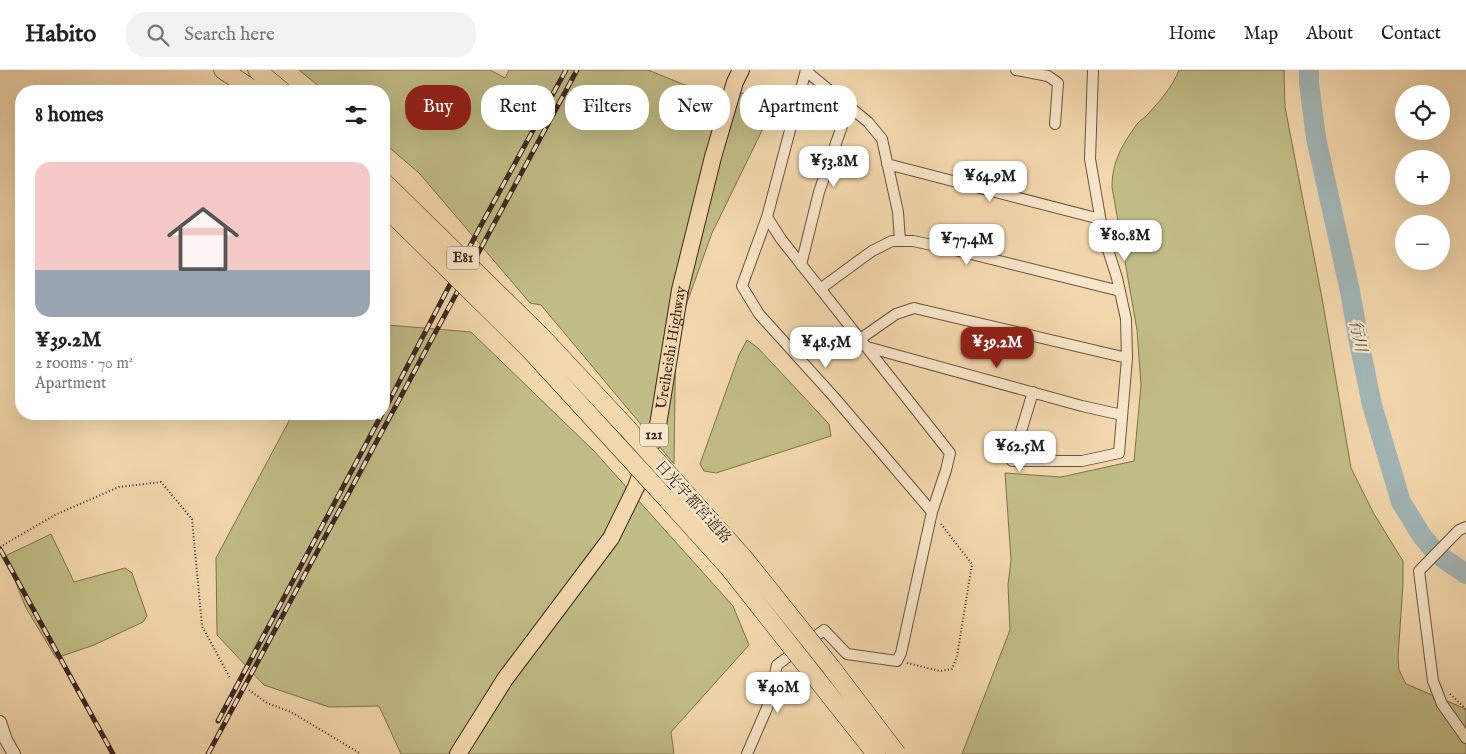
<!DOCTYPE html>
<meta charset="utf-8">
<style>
:root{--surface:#fff;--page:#f2f2f2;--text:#222;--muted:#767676;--line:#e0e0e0;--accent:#8f2418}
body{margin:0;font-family:"IM FELL English","Noto Serif JP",serif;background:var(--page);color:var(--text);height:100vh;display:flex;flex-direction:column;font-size:19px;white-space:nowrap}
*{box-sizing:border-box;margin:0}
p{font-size:16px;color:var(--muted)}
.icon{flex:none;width:28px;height:28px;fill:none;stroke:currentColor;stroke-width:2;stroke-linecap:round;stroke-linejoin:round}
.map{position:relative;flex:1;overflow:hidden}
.sheet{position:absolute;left:15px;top:15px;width:375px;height:335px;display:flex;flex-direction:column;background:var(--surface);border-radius:20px;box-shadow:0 5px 20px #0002}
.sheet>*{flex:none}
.banner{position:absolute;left:405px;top:15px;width:475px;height:45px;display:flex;gap:10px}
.tools{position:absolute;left:1395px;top:15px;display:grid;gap:10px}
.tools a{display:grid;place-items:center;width:55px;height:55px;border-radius:50%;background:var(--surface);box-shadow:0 5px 20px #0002;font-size:25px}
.price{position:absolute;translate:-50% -42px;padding:0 11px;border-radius:10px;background:#fff;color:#222;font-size:16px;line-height:32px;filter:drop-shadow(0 1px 2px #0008)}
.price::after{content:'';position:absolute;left:50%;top:30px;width:15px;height:11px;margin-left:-8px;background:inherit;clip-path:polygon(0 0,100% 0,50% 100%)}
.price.selected{background:var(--accent);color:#fff}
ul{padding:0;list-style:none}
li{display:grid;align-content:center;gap:10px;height:265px;padding:0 20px}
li+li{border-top:1px solid var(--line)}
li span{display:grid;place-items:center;height:155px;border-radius:15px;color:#555}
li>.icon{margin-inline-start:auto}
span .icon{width:90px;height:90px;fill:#fffc;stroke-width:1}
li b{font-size:21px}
h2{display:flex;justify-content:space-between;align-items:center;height:60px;padding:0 20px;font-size:21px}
.tag{padding:0 18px;border-radius:20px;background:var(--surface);box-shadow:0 5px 20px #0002;font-size:18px;line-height:45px}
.tag.selected{background:var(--accent);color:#fff}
header{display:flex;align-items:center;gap:30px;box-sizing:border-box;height:70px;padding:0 25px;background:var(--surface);border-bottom:1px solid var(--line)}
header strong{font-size:24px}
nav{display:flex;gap:28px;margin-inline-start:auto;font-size:18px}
.search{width:350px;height:45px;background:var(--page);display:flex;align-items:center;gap:12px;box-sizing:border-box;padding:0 18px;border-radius:20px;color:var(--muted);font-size:19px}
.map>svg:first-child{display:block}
</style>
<header>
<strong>Habito</strong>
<div class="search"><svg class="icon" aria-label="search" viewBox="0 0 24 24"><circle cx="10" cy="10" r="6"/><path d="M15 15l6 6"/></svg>Search here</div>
<nav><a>Home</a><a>Map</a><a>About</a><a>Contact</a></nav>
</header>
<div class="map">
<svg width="1466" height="684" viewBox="0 0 1466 684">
<rect width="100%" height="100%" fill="#f4d8ad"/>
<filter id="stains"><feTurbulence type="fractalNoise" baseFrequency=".004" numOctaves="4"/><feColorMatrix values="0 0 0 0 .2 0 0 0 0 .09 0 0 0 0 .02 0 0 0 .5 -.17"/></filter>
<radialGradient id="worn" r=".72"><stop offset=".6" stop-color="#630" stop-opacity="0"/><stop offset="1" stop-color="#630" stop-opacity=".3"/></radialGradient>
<path fill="#c1bd86" stroke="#7e7252" d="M 299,0 L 490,0 L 505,8 L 509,0 L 648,0 L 685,15 L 777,28 L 774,36 L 712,163 L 684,241 L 676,243 L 674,394 L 541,235 L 530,233 L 419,103 L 384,73 L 384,21 L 325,21 Z
M 1179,0 L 1284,0 L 1285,37 L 1322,228 L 1351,398 L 1374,444 L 1403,491 L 1403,514 L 1398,587 L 1399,600 L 1406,614 L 1466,639 L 1466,684 L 962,684 L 1010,560 L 1008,515 L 1011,490 L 1005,403 L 1061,407 L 1134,391 L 1141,315 L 1137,260 L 1112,117 C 1112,92 1122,75 1137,54 C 1140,50 1145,48 1148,44 C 1160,31 1173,16 1179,0 Z
M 387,255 L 471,262 L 594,381 L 733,536 L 749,575 L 671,662 L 674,684 L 401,684 L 379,636 L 329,637 L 264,615 L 217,565 L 216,488 L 290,349 L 297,344 L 384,344 L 384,258 Z
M 747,270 L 758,278 L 829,354 L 831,366 L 716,403 L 704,401 L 700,394 L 739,285 Z
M 51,464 L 74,512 L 125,498 L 132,503 L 147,546 L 143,552 L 94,575 L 56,588 L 26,538 L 5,486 Z"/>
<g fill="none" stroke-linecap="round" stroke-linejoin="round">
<path stroke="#a2b6b7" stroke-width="20" d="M 1309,0 L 1309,13 L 1316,68 L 1350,221 L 1359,272 L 1372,335 L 1401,432 L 1422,466 L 1437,484 L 1466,504"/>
<defs>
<path id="minor" d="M 1016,0 L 1048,6 L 1058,13 L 1055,54
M 806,1 L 868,52 L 882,69 L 898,142 L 900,171
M 887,94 L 1100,149
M 767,147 L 742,216 L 759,244 L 834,327 L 932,442
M 801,195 L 819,122 L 849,36
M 820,219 L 872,181 L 892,171 L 913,171 L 955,180 L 1120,221
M 860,269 L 896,244 L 914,238 L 1127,288
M 867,277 L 1082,336 L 1122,345
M 1033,322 L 1012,391 L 1082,391 L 1119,383 L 1127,288 L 1126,249 L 1117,208 L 1103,164 L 1090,89 L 1093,0
M 1466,457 L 1459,460 L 1419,501 L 1433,611 L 1442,634 L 1466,668
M 747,684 L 767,638 L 777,595 L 824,560 L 847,584 L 897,591 L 901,583 L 932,442 L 946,400 L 950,383 L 781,169 L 767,147 L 806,0"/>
<path id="tertiary" d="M 0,652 L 6,670 L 14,684"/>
<g id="trunk">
<path id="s1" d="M 458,684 L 505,609 L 611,468 L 636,417 L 658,355 L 680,220 L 713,87 L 735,12 L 741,0"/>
</g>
<path id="motorway" d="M 223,0 L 255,21
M 257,0 L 282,21
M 541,266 L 627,358
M 529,279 L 619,377
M 673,409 L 743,487
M 664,426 L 729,498"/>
</defs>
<use href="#minor" stroke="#6a5342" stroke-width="12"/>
<use href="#tertiary" stroke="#6a5342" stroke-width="14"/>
<use href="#trunk" stroke="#3c271f" stroke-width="18"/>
<use href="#motorway" stroke="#3c271f" stroke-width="19"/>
<path stroke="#3c271f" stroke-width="2" stroke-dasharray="1 2.5" stroke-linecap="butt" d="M 0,477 L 57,444 L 119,417 L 161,412 L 192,449 L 202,556 L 230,608
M 907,593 L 940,601 L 952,599 L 957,586 L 972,494 L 941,454
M 249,620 L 267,633 L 291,642 L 361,684
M 1450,624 L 1466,639"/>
<use href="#minor" stroke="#f8e6ca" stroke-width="10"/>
<use href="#tertiary" stroke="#f8e6ca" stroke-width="12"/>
<use href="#trunk" stroke="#f4d8ad" stroke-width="16"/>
<use href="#motorway" stroke="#f4d8ad" stroke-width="18"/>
<defs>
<path id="rail" d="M 384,341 L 479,159 L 566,0
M 0,479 L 113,684
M 218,651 L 382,344
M 208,684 L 577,0"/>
</defs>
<use href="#rail" stroke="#3c271f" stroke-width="5"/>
<use href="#rail" stroke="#f8e6ca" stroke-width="3" stroke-dasharray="9" stroke-linecap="butt"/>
<defs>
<path id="motorway-bridge" d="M 384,112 L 541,266
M 384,136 L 529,279
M 627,358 L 673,409
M 619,377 L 664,426
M 743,487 L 831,597 L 897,684
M 729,498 L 876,684"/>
</defs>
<use href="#motorway-bridge" stroke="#3c271f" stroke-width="19" stroke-linecap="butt"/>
<use href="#motorway-bridge" stroke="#f4d8ad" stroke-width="18"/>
</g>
<g text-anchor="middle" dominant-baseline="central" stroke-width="4.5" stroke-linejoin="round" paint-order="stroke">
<g fill="#f8e6ca" stroke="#746052" stroke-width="1">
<rect x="447" y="176.5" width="32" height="23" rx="4"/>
<rect x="640" y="353.5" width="28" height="23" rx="4"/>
</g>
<g font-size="14" font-weight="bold" fill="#3c271f">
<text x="463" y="188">E81</text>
<text x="654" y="365">121</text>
</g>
<g font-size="15" fill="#3c271f" stroke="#f8e6ca">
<text stroke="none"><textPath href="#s1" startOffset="466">Ureiheishi Highway</textPath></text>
<text transform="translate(693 432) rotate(48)">日光宇都宮道路</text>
</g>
<g font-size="16" font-style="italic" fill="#564b45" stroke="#f8e6ca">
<text transform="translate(1357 266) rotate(78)">行川</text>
</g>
</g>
<rect width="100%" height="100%" filter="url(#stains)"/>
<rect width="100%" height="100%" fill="url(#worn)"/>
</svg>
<div class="tools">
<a><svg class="icon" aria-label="locate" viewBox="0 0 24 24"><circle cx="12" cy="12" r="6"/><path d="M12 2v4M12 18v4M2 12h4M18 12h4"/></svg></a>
<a>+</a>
<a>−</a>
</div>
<b class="price" style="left:834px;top:118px">¥53.8M</b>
<b class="price" style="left:990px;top:133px">¥64.9M</b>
<b class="price" style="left:1125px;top:192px">¥80.8M</b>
<b class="price" style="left:967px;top:196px">¥77.4M</b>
<b class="price" style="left:826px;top:299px">¥48.5M</b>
<b class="price selected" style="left:997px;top:299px">¥39.2M</b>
<b class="price" style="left:1020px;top:403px">¥62.5M</b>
<b class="price" style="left:778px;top:644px">¥40M</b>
<div class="banner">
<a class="tag selected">Buy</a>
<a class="tag">Rent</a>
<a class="tag">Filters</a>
<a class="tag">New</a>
<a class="tag">Apartment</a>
</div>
<section class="sheet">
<h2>8 homes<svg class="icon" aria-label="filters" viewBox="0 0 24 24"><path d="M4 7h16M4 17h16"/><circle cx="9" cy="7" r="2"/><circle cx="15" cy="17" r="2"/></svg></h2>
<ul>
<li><span style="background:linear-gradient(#f6c9c9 70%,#9aa5b1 0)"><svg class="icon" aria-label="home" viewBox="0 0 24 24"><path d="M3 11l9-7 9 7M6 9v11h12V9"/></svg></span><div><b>¥39.2M</b><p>2 rooms · 70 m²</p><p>Apartment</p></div></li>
</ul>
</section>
</div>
